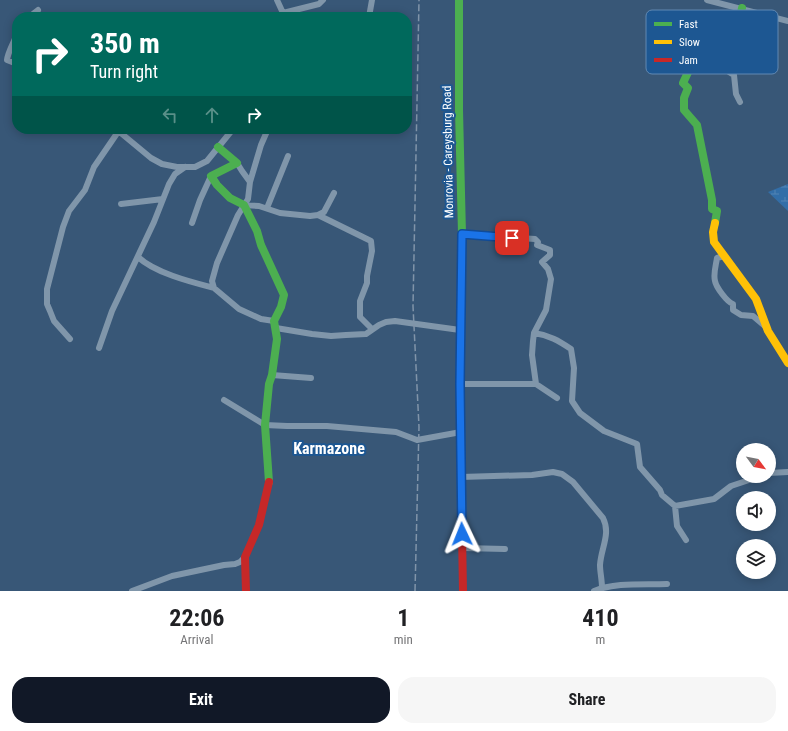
<!DOCTYPE html>
<html lang="en">
<head>
<meta charset="utf-8">
<style>
  body { margin:0; font-family:"Roboto Condensed",sans-serif; background:#f6f6f6; color:#202124; height:100vh; display:flex; flex-direction:column; font-size:15px; white-space:nowrap }
  * { box-sizing:border-box; margin:0 }
  p { font-size:13px; color:#757577 }
  .icon { flex:none; width:22px; height:22px; fill:none; stroke:currentColor; stroke-width:2; stroke-linecap:round; stroke-linejoin:round }
  .map { position:relative; height:591px; overflow:hidden }
  .side { display:flex; flex-direction:column; background:#fff; flex:1 }
  .side>* { flex:none }
  .banner { position:absolute; left:12px; top:12px; width:400px; height:122px; border-radius:16px; box-shadow:0 2px 10px #0003; background:#00695c; color:#fff; overflow:hidden }
  .needle { width:26px; rotate:122deg }
  .controls { position:absolute; left:736px; top:443px; display:grid; gap:8px }
  .controls a { display:grid; place-items:center; width:40px; height:40px; border-radius:50%; background:#fff; box-shadow:0 2px 10px #0003; font-size:20px }
  .pin { position:absolute; display:grid; place-items:center; width:34px; height:34px; color:#fff; margin:-17px; border-radius:8px; box-shadow:0 2px 6px #0006 }
  .me { position:absolute; width:44px; margin:-22px; rotate:358deg; stroke-linejoin:round; filter:drop-shadow(0 0 3px #0008) }
  .turn { display:flex; align-items:center; gap:14px; height:84px; padding:0 12px; font-size:18px }
  .turn .icon { width:52px; height:52px; stroke-width:2.5 }
  .turn b { display:block; font-size:28px; line-height:34px }
  .lanes { display:flex; align-items:center; height:38px; padding:0 12px; background:#0003; justify-content:center; gap:20px; direction:ltr }
  .lanes .off { opacity:.35 }
  .eta { display:flex; justify-content:space-evenly; align-items:center; height:68px; text-align:center }
  .eta b { font-size:24px; font-weight:700; line-height:28px }
  .primary-button { display:flex; gap:8px; margin-top:auto; padding:8px 12px }
  .primary-button a { flex:1; height:46px; border-radius:16px; background:#111827; color:#fff; font-size:16px; font-weight:700; line-height:46px; text-align:center }
  .primary-button a+a { background:#f6f6f6; color:#202124 }
  .map>svg:first-child { display:block }
  .wetland { fill:url(#wetland-marsh) }
  .lines { fill:none; stroke-linecap:round; stroke-linejoin:round }
  .street { stroke:#8096aa; stroke-width:6 }
  .fast { stroke:#4caf50; stroke-width:8 }
  .slow { stroke:#ffc107; stroke-width:8 }
  .jam { stroke:#c62828; stroke-width:8 }
  .rail { stroke:#8094a9; stroke-width:1.5; stroke-dasharray:7 3; stroke-linecap:butt }
  .route-casing { stroke:#114b97; stroke-width:10 }
  .route { stroke:#1a73e8; stroke-width:7 }
  .labels { text-anchor:middle; dominant-baseline:central; stroke-width:4; stroke-linejoin:round; paint-order:stroke }
  .street-label { font-size:12px; fill:#fff; stroke:#1d5792 }
  .district-label { font-size:16px; font-weight:bold; fill:#fff; stroke:#1d5792 }
  .key { fill:#1d5792; stroke:#6189b3; stroke-width:1 }
  .key-label { font-size:11px; fill:#fff }
</style>
</head>
<body>
<div class="map">
<svg width="788" height="591" viewBox="0 0 788 591">
  <defs>
    <pattern id="wetland-marsh" width="20" height="14" patternUnits="userSpaceOnUse"><rect width="20" height="14" fill="#326ea8"/><path d="M1 5h8M5 5V1M11 12h8M15 12V8" fill="none" stroke="#5184b5"/></pattern>
  </defs>
  <rect width="100%" height="100%" fill="#385777"/>
  <!-- wetland -->
  <path class="wetland" d="M788 184V211L768 192Z"/>
  <g class="lines">
    <!-- street -->
    <path class="street" d="M277 0 283 13V17
      M707 0 788 21
      M283 13 319 4 323 0
      M29 17 38 10
      M369 17 372 0
      M17 33C14 43 8 51 7 60L17 64
      M724 45 729 72 734 75 736 94 740 102
      M116 129 151 158 162 164 177 167H195L207 161 233 129
      M237 163 242 171 250 182 248 199 238 215 217 263 212 281 214 288 239 309 261 319 274 321
      M250 182 261 145 268 129
      M121 204 163 199
      M244 205 259 206 280 213 310 216 318 215 324 212 334 193
      M267 208 288 156
      M318 215 371 241 372 251 367 276V283L360 301V317L372 329
      M192 223 200 200 211 176
      M462 234 535 239 538 242 537 245 550 250V255L542 262 548 269 551 279 546 310 534 333 533 341 532 355 536 384 557 398
      M724 256 717 258C716 265 713 274 715 281 716 287 727 302 733 304V310L741 315 753 316 766 327
      M138 257C155 273 191 282 214 288
      M276 328 312 334 331 336 346 335 366 334 379 325 386 322 395 321 460 330
      M534 333C549 335 559 341 571 349L574 368 572 401 580 413 604 431 637 444 640 467 660 490 662 495 675 506 677 526 686 540
      M70 339 54 321 50 311 47 304V289L63 227 69 211 85 190 94 167 120 129
      M99 348 112 311 154 222 169 184 175 174 185 167
      M272 375 311 378
      M460 384H536
      M224 400 265 425 287 426H327L396 432 417 440 461 432
      M769 473 788 472
      M461 477 532 475 553 472 562 474 573 482 603 518C611 534 601 548 600 565 600 572 602 580 602 588
      M675 506 714 499 731 486 761 476
      M463 548 505 549
      M132 591 172 576 224 565 235 564 240 562 245 557
      M594 591C616 582 644 585 667 584"/>
    <!-- fast -->
    <path class="fast" d="M459 0V110L462 234 460 418
      M218 147 237 163 211 176 217 185 230 198 244 205 257 231 261 245 284 295 281 307 274 321 277 339 272 375 269 384 265 425 269 482
      M715 223 717 211 712 209V200L697 125 684 110V98L688 88 683 83 690 68 703 67C720 49 738 34 742 8"/>
    <!-- slow -->
    <path class="slow" d="M715 223 713 232 714 242 756 299 768 331 788 363"/>
    <!-- jam -->
    <path class="jam" d="M460 418 463 591
      M246 591 245 557 259 525 269 482"/>
    <!-- rail -->
    <path class="rail" d="M415 591 419 427 413 306 419 0"/>
  </g>
  <g class="lines">
    <!-- route casing -->
    <g class="route-casing">
      <path id="route" d="M462 534 460 384 462 234 512 238"/>
    </g>
    <!-- route -->
    <use href="#route" class="route"/>
  </g>
  <g class="labels">
    <!-- street labels -->
    <g class="street-label">
      <text transform="translate(448 152) rotate(-91)">Monrovia - Careysburg Road</text>
    </g>
    <!-- district labels -->
    <g class="district-label">
      <text x="329" y="448">Karmazone</text>
    </g>
  </g>
  <!-- legend -->
  <rect x="646" y="10" width="132" height="64" rx="6" class="key"/>
  <rect x="654" y="22" width="18" height="4" fill="#4caf50"/>
  <rect x="654" y="40" width="18" height="4" fill="#ffc107"/>
  <rect x="654" y="58" width="18" height="4" fill="#c62828"/>
  <g class="key-label">
    <text x="679" y="28">Fast</text>
    <text x="679" y="46">Slow</text>
    <text x="679" y="64">Jam</text>
  </g>
</svg>
<div class="controls">
<a><svg class="needle" viewBox="-14 -14 28 28"><path d="M0-13l5 13h-10z" fill="#e53935"/><path d="M0 13l5-13h-10z" fill="#757577"/></svg></a>
<a><svg class="icon" aria-label="sound" viewBox="0 0 24 24"><path d="M4 9h4l5-4v14l-5-4H4zM17 9q2 3 0 6"/></svg></a>
<a><svg class="icon" aria-label="layers" viewBox="0 0 24 24"><path d="M12 4l9 5-9 5-9-5zM3 14l9 5 9-5"/></svg></a>
</div>
<div class="pin" style="left:512px;top:238px;background:#d93025"><svg class="icon" aria-label="arrive" viewBox="0 0 24 24"><path d="M6 21V4h12l-3 4 3 4H6"/></svg></div>
<svg class="me" style="left:462px;top:534px" viewBox="-20 -20 40 40"><path d="M0-17L14 15 0 8-14 15z" fill="#1a73e8" stroke="#fff" stroke-width="4"/></svg>
<div class="banner">
<div class="turn"><svg class="icon" aria-label="right" viewBox="0 0 24 24"><path d="M7 20v-9h11M14 6l5 5-5 5"/></svg><div><b>350 m</b>Turn right</div></div>
<div class="lanes"><svg class="icon off" aria-label="left" viewBox="0 0 24 24"><path d="M17 20v-9H6M10 6l-5 5 5 5"/></svg><svg class="icon off" aria-label="ahead" viewBox="0 0 24 24"><path d="M12 20V5M6 11l6-6 6 6"/></svg><svg class="icon" aria-label="right" viewBox="0 0 24 24"><path d="M7 20v-9h11M14 6l5 5-5 5"/></svg></div>
</div>
</div>
<section class="side">
<div class="eta">
<div><b>22:06</b><p>Arrival</p></div>
<div><b>1</b><p>min</p></div>
<div><b>410</b><p>m</p></div>
</div>
<div class="primary-button"><a>Exit</a><a>Share</a></div>
</section>
</body>
</html>
